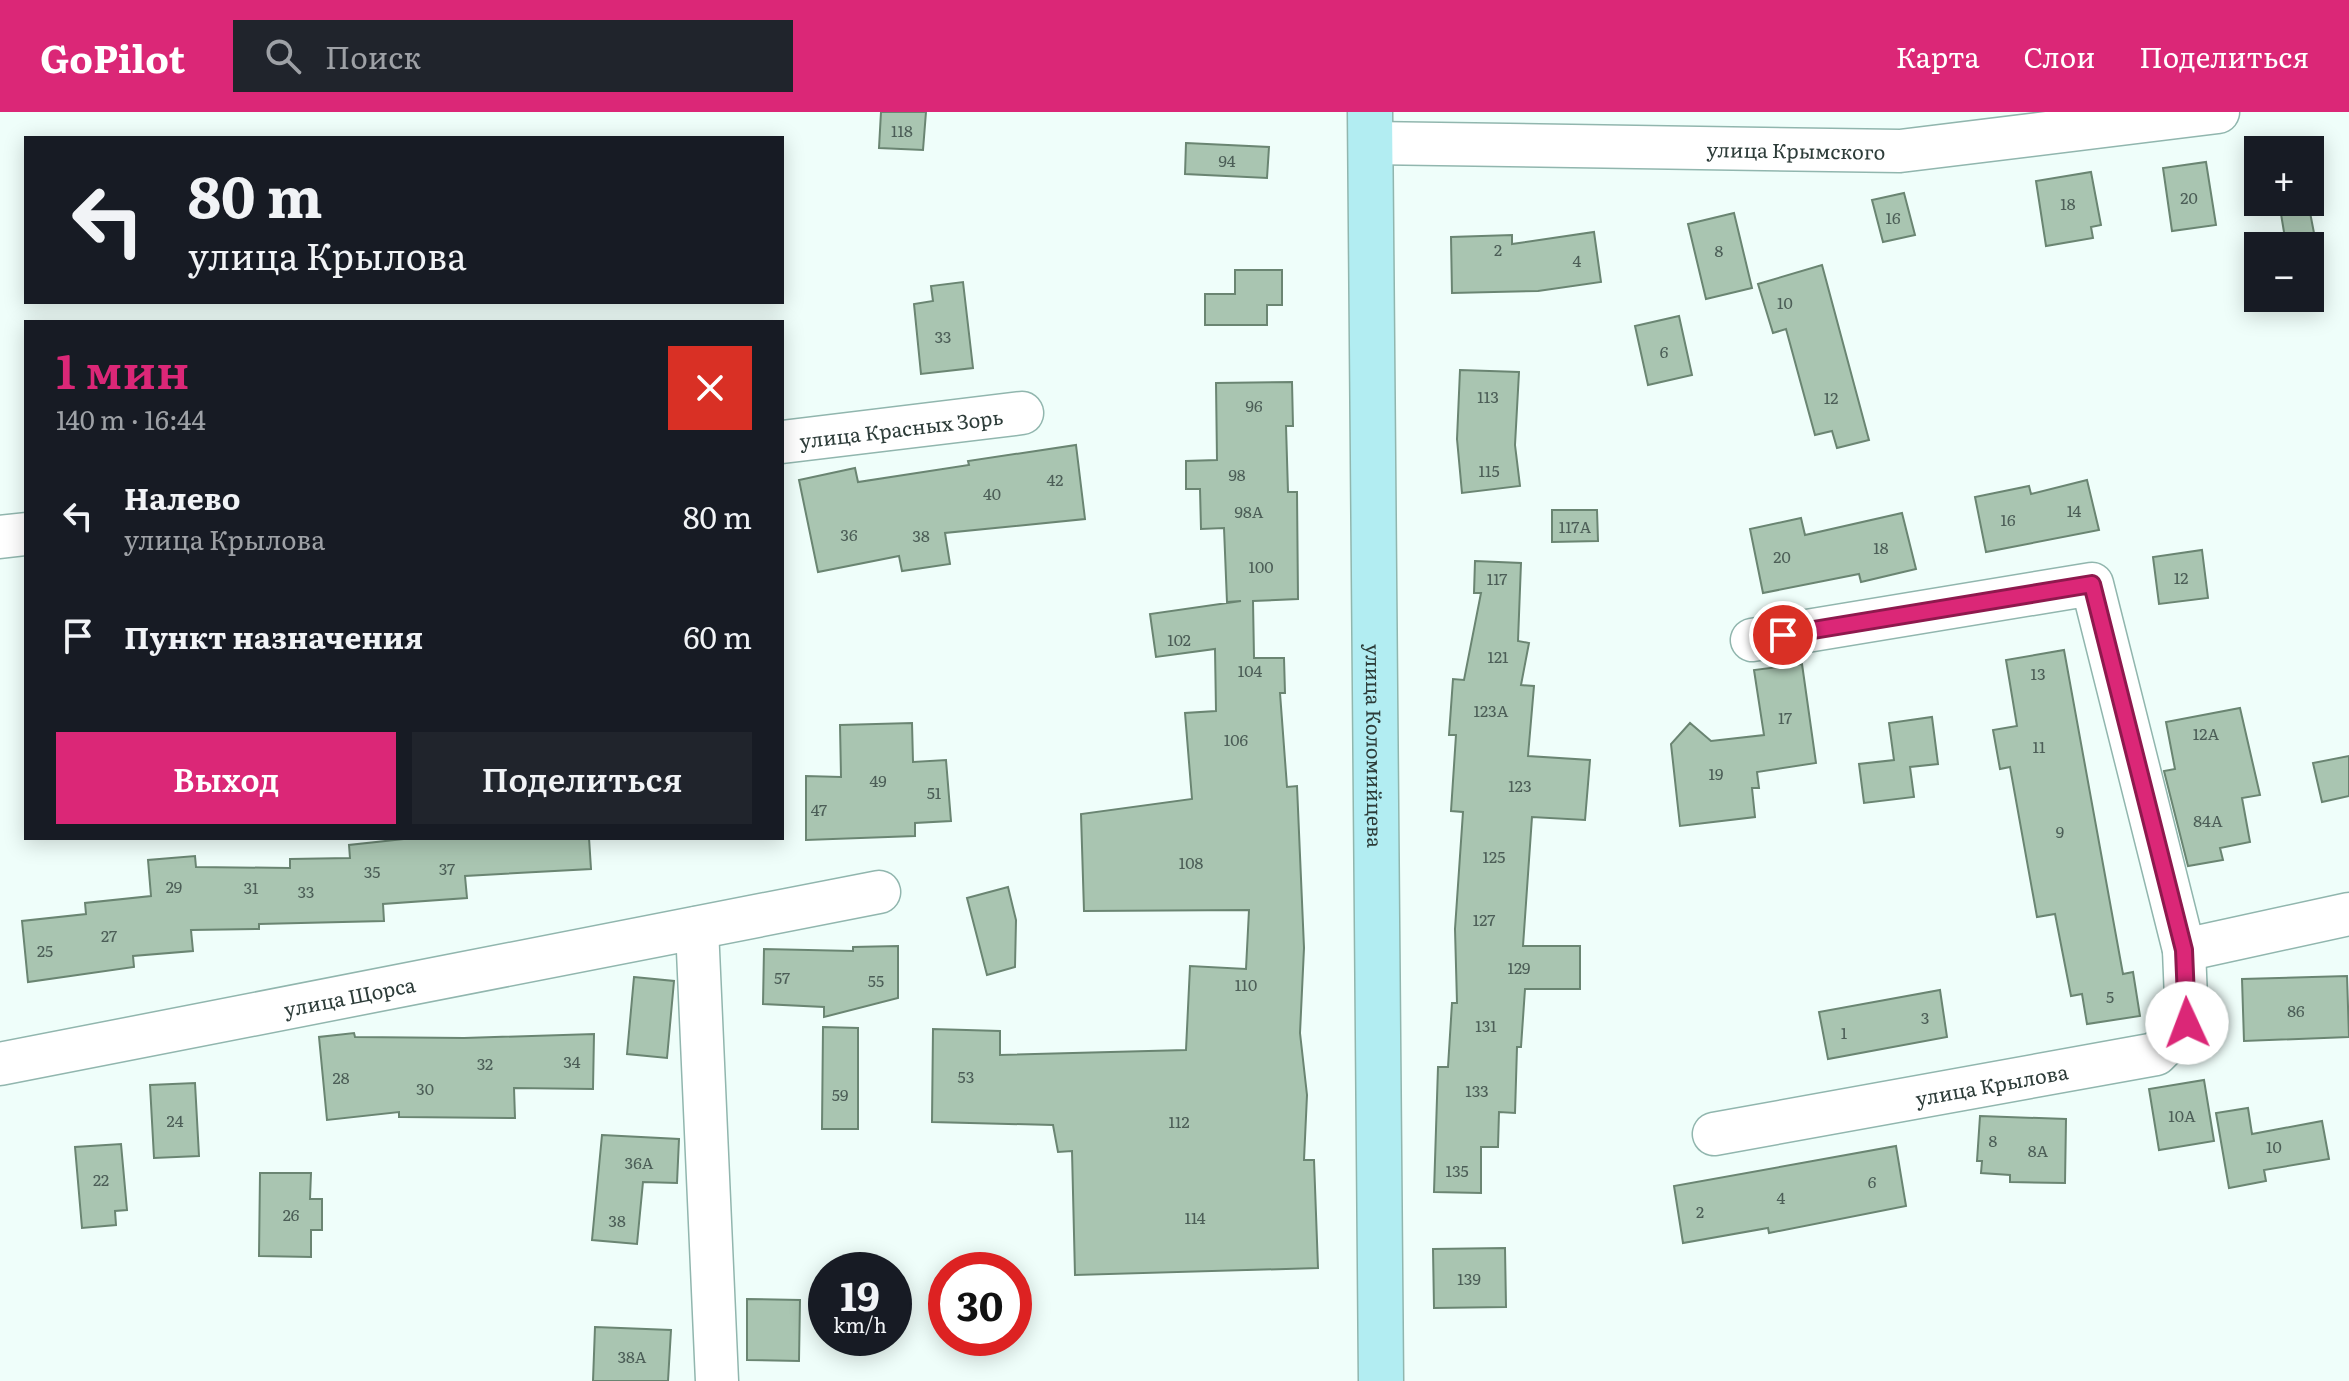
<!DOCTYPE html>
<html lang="ru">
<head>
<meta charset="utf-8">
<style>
  body { margin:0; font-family:Literata,serif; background:#20242c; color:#f1f3f6; height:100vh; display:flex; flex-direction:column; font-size:30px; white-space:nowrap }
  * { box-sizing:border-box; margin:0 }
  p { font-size:26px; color:#9ea1a6 }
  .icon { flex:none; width:44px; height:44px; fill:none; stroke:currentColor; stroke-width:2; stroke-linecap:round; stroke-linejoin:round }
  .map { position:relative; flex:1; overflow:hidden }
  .sheet { position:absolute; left:24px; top:208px; width:760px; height:520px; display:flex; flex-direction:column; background:#171b24; border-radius:0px; box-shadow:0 4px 20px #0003 }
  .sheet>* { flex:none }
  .banner { position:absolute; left:24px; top:24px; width:760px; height:168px; border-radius:0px; box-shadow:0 4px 20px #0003; background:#171b24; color:#f1f3f6; overflow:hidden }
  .fabs { position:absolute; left:2244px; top:24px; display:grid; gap:16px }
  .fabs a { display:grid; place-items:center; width:80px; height:80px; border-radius:0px; background:#171b24; box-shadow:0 4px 20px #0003; font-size:40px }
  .speed { position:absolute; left:808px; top:1140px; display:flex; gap:16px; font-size:40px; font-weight:700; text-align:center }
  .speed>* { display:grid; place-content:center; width:104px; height:104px; border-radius:50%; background:#171b24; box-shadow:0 4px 20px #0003; line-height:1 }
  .speed small { font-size:20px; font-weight:400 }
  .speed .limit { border:12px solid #d22; background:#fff; color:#111 }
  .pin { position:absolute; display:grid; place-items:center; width:68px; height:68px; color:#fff; margin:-34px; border:4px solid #fff; border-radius:50%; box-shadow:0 2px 8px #0007 }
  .me { position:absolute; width:88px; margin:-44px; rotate:358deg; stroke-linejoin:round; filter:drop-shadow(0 0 6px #0008) }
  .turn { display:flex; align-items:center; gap:28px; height:168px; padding:0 32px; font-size:36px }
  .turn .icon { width:104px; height:104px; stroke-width:2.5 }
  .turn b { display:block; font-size:56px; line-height:68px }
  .round { display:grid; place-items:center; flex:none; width:84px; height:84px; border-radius:0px; background:#20242c }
  .overview { display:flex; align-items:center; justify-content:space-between; height:136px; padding:0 32px }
  h1 { font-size:48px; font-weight:600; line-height:60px; color:#db2777 }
  .cta { display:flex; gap:16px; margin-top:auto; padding:16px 32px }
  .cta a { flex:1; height:92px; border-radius:0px; background:#db2777; color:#fff; font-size:32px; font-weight:600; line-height:92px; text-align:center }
  .cta a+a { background:#20242c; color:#f1f3f6 }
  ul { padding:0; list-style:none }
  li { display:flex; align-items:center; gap:24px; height:120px; padding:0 32px }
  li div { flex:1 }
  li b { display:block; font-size:30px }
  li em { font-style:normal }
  header { display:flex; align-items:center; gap:48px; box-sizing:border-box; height:112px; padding:0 40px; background:#db2777; color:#fff }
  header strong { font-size:38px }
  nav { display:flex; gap:44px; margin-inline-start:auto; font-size:28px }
  .search { width:560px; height:72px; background:#20242c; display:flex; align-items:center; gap:20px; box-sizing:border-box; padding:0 28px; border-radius:0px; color:#9ea1a6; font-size:30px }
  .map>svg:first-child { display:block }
  .building { fill:#a9c5b1; stroke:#6a8572; stroke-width:2 }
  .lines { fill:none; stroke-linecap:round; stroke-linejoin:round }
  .street-casing { stroke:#91b6ae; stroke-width:45 }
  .secondary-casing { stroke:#91b6ae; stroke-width:47 }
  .street { stroke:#fff; stroke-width:42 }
  .secondary { stroke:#b2edf2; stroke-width:44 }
  .route-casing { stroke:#8e194d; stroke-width:20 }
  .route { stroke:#db2777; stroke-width:14 }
  .labels { text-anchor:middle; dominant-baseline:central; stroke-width:6; stroke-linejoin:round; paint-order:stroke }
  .number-label { font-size:16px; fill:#4c5e57 }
  .street-label { font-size:20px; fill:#2d3c39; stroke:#fff }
</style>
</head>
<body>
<header>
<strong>GoPilot</strong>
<div class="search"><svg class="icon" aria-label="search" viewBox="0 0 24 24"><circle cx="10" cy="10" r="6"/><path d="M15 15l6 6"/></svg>Поиск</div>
<nav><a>Карта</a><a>Слои</a><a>Поделиться</a></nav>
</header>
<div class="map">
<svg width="2349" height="1269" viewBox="0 0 2349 1269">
  <rect width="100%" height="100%" fill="#effefa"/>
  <!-- building -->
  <path class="building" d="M881 0H926L923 38 879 36Z
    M1186 31 1269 35 1267 66 1185 62Z
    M2206 50 2216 113 2172 119 2163 56Z
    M2091 60 2101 113 2091 115 2093 126 2046 134 2036 69Z
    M1904 81 1915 123 1883 130 1872 88Z
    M2279 90H2308L2314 121 2285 126Z
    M1734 101 1752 176 1706 187 1688 112Z
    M1594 120 1601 170 1538 179 1452 181 1451 125 1512 123V132Z
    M1822 153 1869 328 1837 336 1832 319 1815 323 1786 217 1773 221 1758 172Z
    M1235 158H1282V193H1267V213H1205V182H1235Z
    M963 170 973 256 921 262 914 192 933 189 931 174Z
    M1679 204 1692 263 1648 273 1635 214Z
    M1460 258 1519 260 1515 333 1520 374 1462 381 1457 327Z
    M1292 270 1293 314H1286L1288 380H1297L1298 487 1253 489 1254 546H1284L1285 581H1280L1287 675 1297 674 1304 836 1300 921 1307 983 1304 1048H1314L1318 1156 1075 1163 1072 1039 1058 1040 1053 1013 932 1010 933 917 1000 919V943L1186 938 1190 854 1246 857 1249 798 1084 799 1081 702 1192 687 1185 601 1216 599 1215 537 1156 545 1150 502 1241 489 1227 490 1224 416 1201 417 1200 377H1186V349L1217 348 1216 271Z
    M1076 333 1085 407 945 421 950 452 902 459 899 444 818 460 799 368 855 356 858 370 969 353 968 349Z
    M2087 368 2099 418 1986 440 1975 385 2029 374 2031 382Z
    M1552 398H1597L1598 429 1552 430Z
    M1902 401 1916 457 1861 470 1859 462 1763 481 1750 417 1801 406 1805 423Z
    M2202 438 2208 486 2159 492 2153 445Z
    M1475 449 1521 451 1518 529 1529 531 1521 573 1534 574 1528 644 1590 648 1585 708 1532 705 1523 834H1580V877H1525L1521 935H1517L1515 1001 1499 1000 1498 1035H1481V1081L1434 1080 1438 955H1448L1452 891H1457L1455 817 1463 700 1451 699 1456 623H1449L1453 567 1464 568 1481 481H1474Z
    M2064 538 2123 862 2133 860 2140 904 2087 912 2082 882 2071 884 2055 802 2037 805 2010 655 2000 657 1993 618 2017 614 2006 548Z
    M1802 552 1816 651 1757 660 1759 676H1752L1755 705 1680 714 1671 632 1690 611 1711 629 1764 623 1754 558Z
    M2240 596 2260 683 2242 686 2250 730 2220 736 2223 748 2188 754 2164 659 2175 657 2166 610Z
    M1932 605 1938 652 1910 655 1914 685 1864 691 1859 652 1894 648 1889 611Z
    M912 611 913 650 946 648 951 709 915 711V724L806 728V664L841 665 840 613Z
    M2349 644V684L2322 690 2313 651Z
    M413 726H589L591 757 465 764 467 786 383 792 384 809 259 812V817L191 818 193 839 133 844 134 855 28 870 22 809 86 802 85 791 151 784 148 748 195 744 196 755 290 756V747L350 746 349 733Z
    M1008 775 1016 808 1015 855 987 863 967 786Z
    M898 834V886L824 905V895L763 892 764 837 853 839V835Z
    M2347 864 2349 925 2244 929 2242 867Z
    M634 865 674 869 667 946 627 942Z
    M1940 878 1947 925 1828 947 1819 900Z
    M823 915 858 916V1017H822Z
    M354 921 355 925 464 926 594 922 593 977 514 976 515 1006 399 1005V1000L327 1008 319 925Z
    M2204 968 2214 1029 2159 1038 2149 977Z
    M195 971 199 1044 154 1046 150 973Z
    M2248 996 2252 1022 2322 1009 2329 1047 2264 1058 2266 1069 2229 1076 2216 1001Z
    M1980 1004 2066 1007 2065 1071 2010 1070V1063L1981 1061 1982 1049H1977Z
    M602 1023 679 1027 677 1071 643 1070 637 1132 592 1128Z
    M121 1032 127 1098 115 1099 116 1113 82 1116 75 1035Z
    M1896 1034 1906 1094 1769 1121 1768 1116 1683 1131 1674 1074Z
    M260 1061H311L310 1087H322V1118H311V1145L259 1144Z
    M1505 1136 1506 1195 1434 1196 1433 1137Z
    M747 1187 800 1188 799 1249 747 1248Z
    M595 1215 671 1218 668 1269H593Z"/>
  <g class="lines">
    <!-- street casing -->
    <g class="street-casing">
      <g id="street">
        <path id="s1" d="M1370 31 1900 39 2218 0"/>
        <path id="s2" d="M782 330 1022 301"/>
        <path d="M0 425 26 422"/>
        <path d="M697 816 717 1269"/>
        <path d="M2184 838 2349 802"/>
        <path id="s3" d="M0 952 879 780"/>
        <path id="s4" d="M1714 1022 2156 942 2187 911 2184 838 2092 472 1752 528"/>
      </g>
    </g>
    <!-- secondary casing -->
    <g class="secondary-casing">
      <g id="secondary">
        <path id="s5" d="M1370 0 1381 1269"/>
      </g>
    </g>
    <!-- street -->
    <use href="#street" class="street"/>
    <!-- secondary -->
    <use href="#secondary" class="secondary"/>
  </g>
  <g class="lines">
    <!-- route casing -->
    <g class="route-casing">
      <path id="route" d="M1783 523 2092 472 2184 838 2187 911"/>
    </g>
    <!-- route -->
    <use href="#route" class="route"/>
  </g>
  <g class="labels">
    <!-- number labels -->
    <g class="number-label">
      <text x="902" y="18">118</text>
      <text x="1227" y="48">94</text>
      <text x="2189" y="85">20</text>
      <text x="2068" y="91">18</text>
      <text x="1893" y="105">16</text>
      <text x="1498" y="137">2</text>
      <text x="1719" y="138">8</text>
      <text x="1577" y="148">4</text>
      <text x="1785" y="190">10</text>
      <text x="943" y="224">33</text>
      <text x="1664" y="239">6</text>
      <text x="1488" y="284">113</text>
      <text x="1831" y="285">12</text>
      <text x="1254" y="293">96</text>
      <text x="1489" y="358">115</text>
      <text x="1237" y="362">98</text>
      <text x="1055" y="367">42</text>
      <text x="992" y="381">40</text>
      <text x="2074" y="398">14</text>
      <text x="1249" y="399">98А</text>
      <text x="2008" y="407">16</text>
      <text x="1575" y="414">117А</text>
      <text x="849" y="422">36</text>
      <text x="921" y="423">38</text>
      <text x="1881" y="435">18</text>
      <text x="1782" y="444">20</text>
      <text x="1261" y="454">100</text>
      <text x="2181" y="465">12</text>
      <text x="1497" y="466">117</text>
      <text x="1179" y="527">102</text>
      <text x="1498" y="544">121</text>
      <text x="1250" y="558">104</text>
      <text x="2038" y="561">13</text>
      <text x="1491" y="598">123А</text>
      <text x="1785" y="605">17</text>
      <text x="2206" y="621">12А</text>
      <text x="1236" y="627">106</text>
      <text x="2039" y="634">11</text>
      <text x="1716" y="661">19</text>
      <text x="878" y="668">49</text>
      <text x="1520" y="673">123</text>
      <text x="934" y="680">51</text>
      <text x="819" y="697">47</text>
      <text x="2208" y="708">84А</text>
      <text x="2060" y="719">9</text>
      <text x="1494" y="744">125</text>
      <text x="1191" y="750">108</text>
      <text x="447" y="756">37</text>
      <text x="372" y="759">35</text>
      <text x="174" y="774">29</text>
      <text x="251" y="775">31</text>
      <text x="306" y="779">33</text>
      <text x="1484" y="807">127</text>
      <text x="109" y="823">27</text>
      <text x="45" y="838">25</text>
      <text x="1519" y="855">129</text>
      <text x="782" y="865">57</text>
      <text x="876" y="868">55</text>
      <text x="1246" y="872">110</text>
      <text x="2110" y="884">5</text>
      <text x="2296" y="898">86</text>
      <text x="1925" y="905">3</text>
      <text x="1486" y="913">131</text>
      <text x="1844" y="920">1</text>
      <text x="572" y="949">34</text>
      <text x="485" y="951">32</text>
      <text x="966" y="964">53</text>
      <text x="341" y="965">28</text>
      <text x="425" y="976">30</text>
      <text x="1477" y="978">133</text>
      <text x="840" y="982">59</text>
      <text x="2182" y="1003">10А</text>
      <text x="175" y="1008">24</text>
      <text x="1179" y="1009">112</text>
      <text x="1993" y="1028">8</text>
      <text x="2274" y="1034">10</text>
      <text x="2038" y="1038">8А</text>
      <text x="639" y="1050">36А</text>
      <text x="1457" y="1058">135</text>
      <text x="101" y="1067">22</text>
      <text x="1872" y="1069">6</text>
      <text x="1781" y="1085">4</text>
      <text x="1700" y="1099">2</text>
      <text x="291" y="1102">26</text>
      <text x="1195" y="1105">114</text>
      <text x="617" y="1108">38</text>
      <text x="1469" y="1166">139</text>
      <text x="632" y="1244">38А</text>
    </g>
    <!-- street labels -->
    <g class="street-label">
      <text stroke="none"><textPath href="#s1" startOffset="426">улица Крымского</textPath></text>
      <text stroke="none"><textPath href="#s2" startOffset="120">улица Красных Зорь</textPath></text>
      <text stroke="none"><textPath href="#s5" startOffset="634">улица Коломийцева</textPath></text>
      <text stroke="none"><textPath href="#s3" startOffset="356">улица Щорса</textPath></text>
      <text stroke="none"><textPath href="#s4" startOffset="282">улица Крылова</textPath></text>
    </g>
  </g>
</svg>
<div class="fabs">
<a>+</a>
<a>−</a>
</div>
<div class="speed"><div>19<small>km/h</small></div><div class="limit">30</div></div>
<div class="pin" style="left:1783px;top:523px;background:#d93025"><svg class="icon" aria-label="arrive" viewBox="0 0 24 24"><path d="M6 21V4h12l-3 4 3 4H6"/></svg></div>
<svg class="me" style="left:2187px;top:911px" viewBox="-20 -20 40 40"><circle r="19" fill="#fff"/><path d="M0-13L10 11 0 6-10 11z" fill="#db2777"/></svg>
<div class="banner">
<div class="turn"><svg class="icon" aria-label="left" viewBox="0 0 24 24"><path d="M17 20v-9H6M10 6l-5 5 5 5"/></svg><div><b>80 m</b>улица Крылова</div></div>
</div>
<section class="sheet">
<div class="overview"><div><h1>1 мин</h1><p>140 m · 16:44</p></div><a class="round" style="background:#d93025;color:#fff"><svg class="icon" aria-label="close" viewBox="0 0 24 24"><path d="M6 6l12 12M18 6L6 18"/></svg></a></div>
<ul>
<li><svg class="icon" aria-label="left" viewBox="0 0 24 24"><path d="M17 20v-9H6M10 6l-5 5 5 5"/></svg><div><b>Налево</b><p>улица Крылова</p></div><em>80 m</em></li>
<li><svg class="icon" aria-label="arrive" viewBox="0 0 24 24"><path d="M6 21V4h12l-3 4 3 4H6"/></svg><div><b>Пункт назначения</b></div><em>60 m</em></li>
</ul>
<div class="cta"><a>Выход</a><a>Поделиться</a></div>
</section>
</div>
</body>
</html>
